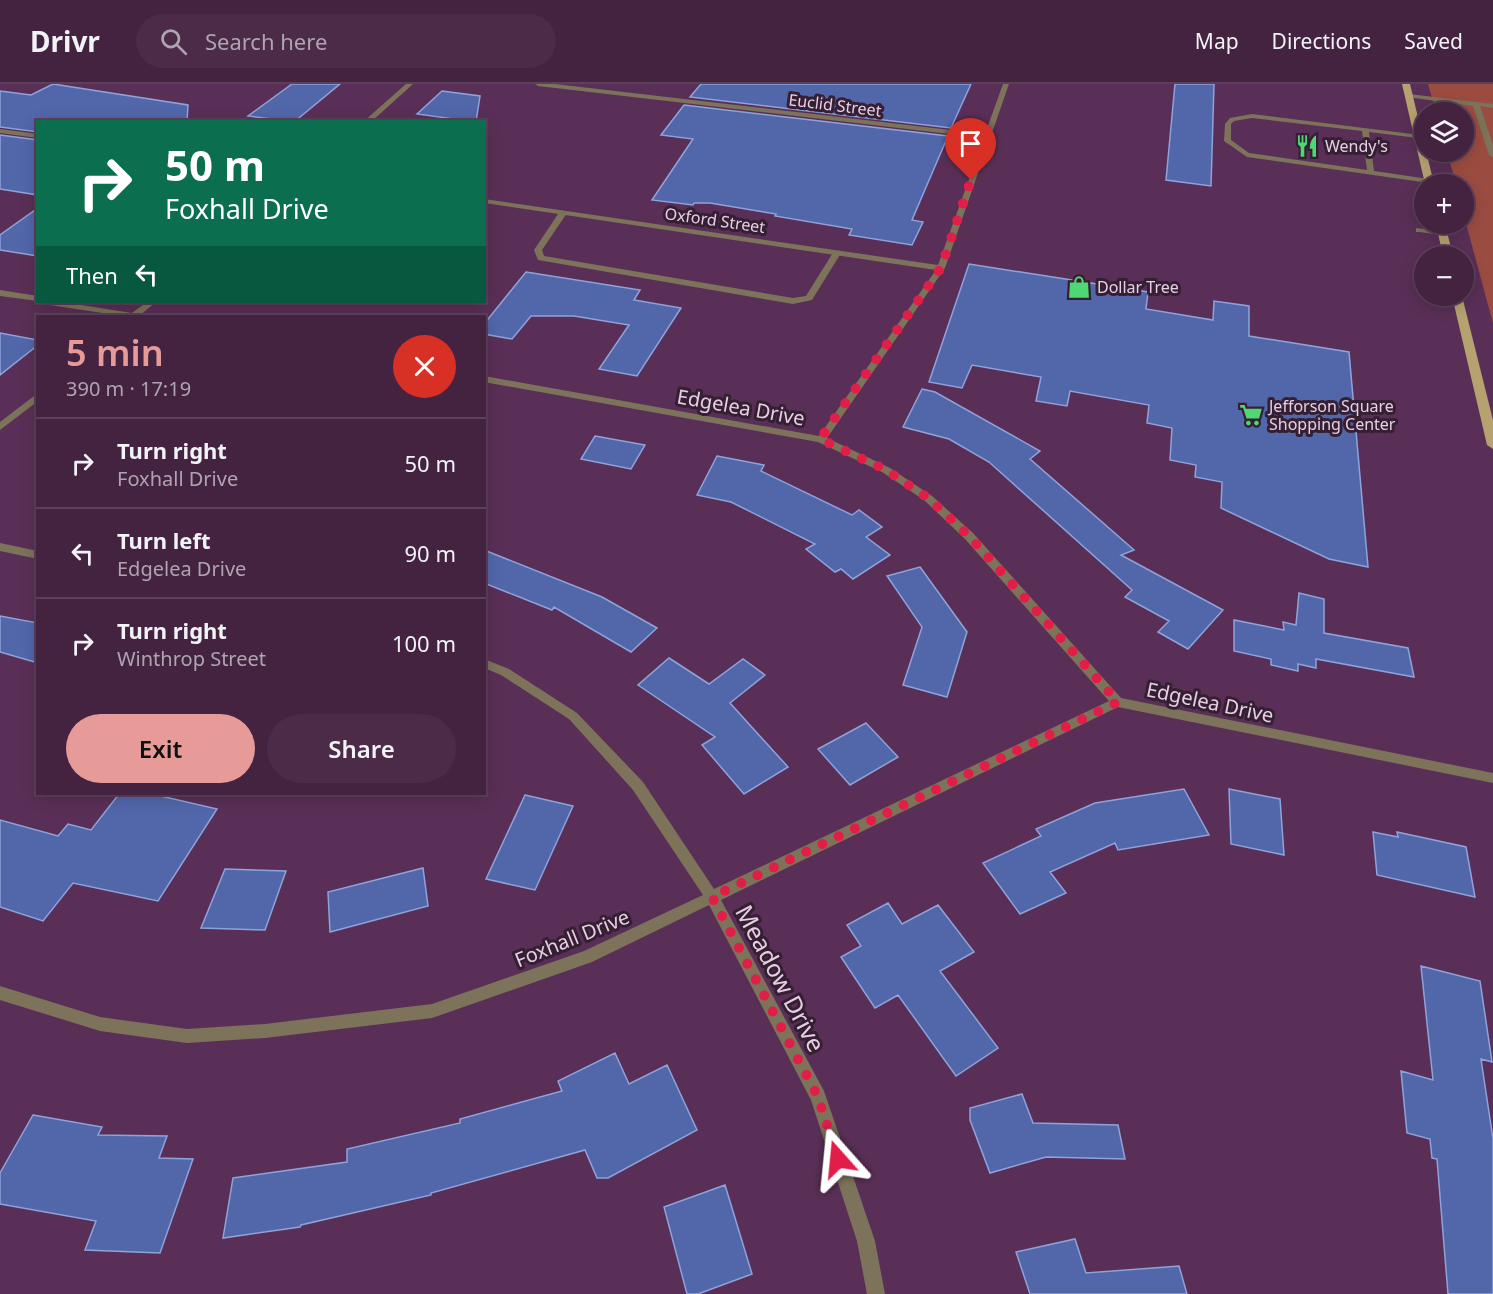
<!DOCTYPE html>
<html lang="en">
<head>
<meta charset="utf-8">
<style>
  body { margin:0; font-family:"Noto Sans",sans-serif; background:#4b2b48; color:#f1f3f6; height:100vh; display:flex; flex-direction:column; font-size:22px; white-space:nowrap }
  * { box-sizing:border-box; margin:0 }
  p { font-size:20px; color:#afa4b1 }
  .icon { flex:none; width:33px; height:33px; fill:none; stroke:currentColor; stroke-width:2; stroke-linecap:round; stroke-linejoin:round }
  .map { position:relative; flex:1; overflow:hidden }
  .details { position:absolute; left:36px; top:231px; width:450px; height:480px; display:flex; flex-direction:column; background:#442341; border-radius:0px; box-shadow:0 3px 15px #0003,0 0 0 2px #5c405a }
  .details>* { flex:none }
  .top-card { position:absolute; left:36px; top:36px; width:450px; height:183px; border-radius:0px; box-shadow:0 3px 15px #0003,0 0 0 2px #5c405a; background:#0b6e4f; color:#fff; overflow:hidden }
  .tools { position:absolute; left:1414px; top:18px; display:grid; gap:12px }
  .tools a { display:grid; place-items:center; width:60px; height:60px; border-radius:50%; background:#442341; box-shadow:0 3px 15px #0003,0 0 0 2px #5c405a; font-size:30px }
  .pin { position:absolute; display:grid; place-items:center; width:51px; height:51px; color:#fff; margin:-62px -26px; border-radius:50% 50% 50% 0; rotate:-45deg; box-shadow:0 0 6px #0007 }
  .pin .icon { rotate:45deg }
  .me { position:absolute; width:66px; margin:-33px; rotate:342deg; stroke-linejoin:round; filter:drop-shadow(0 0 4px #0008) }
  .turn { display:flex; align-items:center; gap:21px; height:126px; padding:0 30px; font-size:27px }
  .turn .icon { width:78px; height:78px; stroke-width:2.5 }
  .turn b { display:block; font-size:42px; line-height:51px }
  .then { display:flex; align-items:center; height:57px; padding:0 30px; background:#0003; gap:12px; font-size:22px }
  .round { display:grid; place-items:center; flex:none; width:63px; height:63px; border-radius:32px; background:#4b2b48 }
  .head { display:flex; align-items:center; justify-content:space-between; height:102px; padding:0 30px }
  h1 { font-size:36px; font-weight:600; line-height:45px; color:#e69b98 }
  .cta { display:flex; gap:12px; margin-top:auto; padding:12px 30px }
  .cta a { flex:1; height:69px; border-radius:36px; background:#e69b98; color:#111; font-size:24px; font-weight:600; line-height:69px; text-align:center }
  .cta a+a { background:#4b2b48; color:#f1f3f6 }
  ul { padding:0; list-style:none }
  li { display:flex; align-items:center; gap:18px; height:90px; padding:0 30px; border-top:2px solid #5c405a }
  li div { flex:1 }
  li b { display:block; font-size:22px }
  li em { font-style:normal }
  header { display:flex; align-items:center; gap:36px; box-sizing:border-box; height:84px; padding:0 30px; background:#442341; border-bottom:2px solid #5c405a }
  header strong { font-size:28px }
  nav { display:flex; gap:33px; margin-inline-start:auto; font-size:21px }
  .search { width:420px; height:54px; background:#4b2b48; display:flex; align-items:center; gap:15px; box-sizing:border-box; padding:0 21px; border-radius:33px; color:#afa4b1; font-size:22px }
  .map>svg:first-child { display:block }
  .green { fill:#9b4c41 }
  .building { fill:#5266aa; stroke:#8fa3db; stroke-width:1.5 }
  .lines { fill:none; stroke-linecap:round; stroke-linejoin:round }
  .lane { fill:#7c735a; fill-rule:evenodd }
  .street { fill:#7c735a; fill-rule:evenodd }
  .primary { fill:#b6a26f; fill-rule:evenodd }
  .route { stroke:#e11d48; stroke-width:10; stroke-dasharray:0 18 }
  .labels { text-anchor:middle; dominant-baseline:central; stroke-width:6; stroke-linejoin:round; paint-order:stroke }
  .far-street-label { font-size:16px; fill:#e8cee5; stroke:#342032 }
  .far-poi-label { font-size:16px; fill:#e8cee5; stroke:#342032; text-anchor:start }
  .street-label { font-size:20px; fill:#e8cee5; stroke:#342032 }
  .near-street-label { font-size:24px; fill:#e8cee5; stroke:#342032 }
</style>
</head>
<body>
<header>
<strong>Drivr</strong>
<div class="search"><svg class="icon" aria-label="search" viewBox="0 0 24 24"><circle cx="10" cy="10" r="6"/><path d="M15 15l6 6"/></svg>Search here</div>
<nav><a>Map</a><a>Directions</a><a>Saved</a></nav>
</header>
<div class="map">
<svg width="1493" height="1210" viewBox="0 0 1493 1210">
  <rect width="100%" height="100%" fill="#5a2f57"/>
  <!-- green -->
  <path class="green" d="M1428 0H1493V239L1464 132V100H1456L1447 68H1464V28H1436Z"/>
  <!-- building -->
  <path class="building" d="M53 0 188 21 187 38H38V48L0 43V7L31 11Z
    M292 0H340L294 38 248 32Z
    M701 0H971L951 44 690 13Z
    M1175 0H1214L1211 102 1166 96Z
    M442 7 480 12 476 38 417 30Z
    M684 21 948 52 912 136 923 138 912 161 849 151 852 145 775 132 776 130 710 119H694L693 121 652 116 693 55 661 51Z
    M0 51 38 56V111L0 105Z
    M38 124V172L0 166V151Z
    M969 180 1148 208 1146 225 1213 236 1214 217 1249 222V252L1349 268 1368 483 1329 475 1221 424 1222 398 1195 393 1196 381 1170 376 1172 344 1147 339 1149 321 1070 307 1067 322 1036 317 1041 293 972 281 962 304 929 298Z
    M526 188 640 206 634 216 681 224 637 292 599 285 629 241 574 232H531L512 255 484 250V240Z
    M0 249 38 256V261L0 291Z
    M922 305 935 308 1040 367 1030 375 1134 466 1121 471 1223 526 1188 565 1158 548 1169 537 1125 513 1132 506 989 378 949 355 903 343Z
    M595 352 645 361 631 385 581 375Z
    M717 372 764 381 761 387 852 431 859 426 882 443 866 453 890 471 853 495 841 485 835 488 806 465 815 460 731 418 697 411Z
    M484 466 602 513 657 544 631 568 554 523 552 526 484 499Z
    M920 483 967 548 947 613 903 601 922 543 887 492Z
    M1299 509 1324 515V549L1408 564 1414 593 1316 575V584L1298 580V587L1271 581V575L1234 567V536L1284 546 1283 538 1296 541Z
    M0 532 38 539V579L0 568Z
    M669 574 709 600 743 575 765 591 730 619 788 683 744 710 702 661 715 653 638 601Z
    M866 639 898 673 850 701 818 665Z
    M1184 705 1209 751 1118 766 1115 759 1050 788 1066 809 1020 830 983 779 1041 752 1036 745 1095 719Z
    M1229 705 1280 715 1284 771 1231 760Z
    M119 710H152L217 725 158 817 73 799 43 837 0 823V736L58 752 68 740 91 746Z
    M525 711 573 722 535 806 486 795Z
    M1373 748 1398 753 1397 748 1466 763 1475 813 1377 791Z
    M423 784 428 822 330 848 328 808Z
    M225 785 286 787 265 846 201 844Z
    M888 819 902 840 938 821 974 868 940 887 998 964 956 992 898 911 875 924 841 873 861 862 847 841Z
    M1421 882 1480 897 1492 978 1481 975 1493 1055V1210H1448L1437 1075 1432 1074 1430 1055 1407 1049 1401 987 1433 996Z
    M615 969 629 1000 667 981 697 1046 608 1094H597L585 1066 431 1109V1111L301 1141 300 1143 223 1154 233 1094 347 1078V1065L460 1039V1035L562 1007 558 997Z
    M1022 1010 1033 1039 1118 1041 1125 1075 1046 1073 990 1089 970 1036V1024Z
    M33 1031 102 1043 98 1051 167 1052 159 1074 193 1075 160 1169 85 1166 96 1137 0 1120V1089Z
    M725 1101 752 1190 698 1210H687L664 1123Z
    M1075 1155 1086 1189 1179 1182 1187 1210H1030L1016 1168Z"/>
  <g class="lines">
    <!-- lane -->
    <path class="lane" d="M1409 10 1493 20V24L1480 22 1493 61V73L1489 71 1473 22 1407 13V11Z
      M1252 30 1420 51V53L1418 54 1369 48 1374 87 1429 95 1433 97 1429 99 1247 73 1224 57 1225 40 1230 34ZM1252 34 1362 47 1367 86 1249 69 1231 56V40L1234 37Z
      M560 127 567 129 542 166 544 172 793 214 806 212 834 167 841 169 812 216 793 220 538 176 534 166Z
      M1416 144 1442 147 1446 149 1442 151 1419 148H1416Z"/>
    <!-- street -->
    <path class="street" d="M406 0H413L371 38H363Z
      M535 0H555L985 50 1003 0H1009L945 184 827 354 890 384 932 412 973 449 1121 614 1493 689V699L1118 623 721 816 824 1007 875 1157 885 1210H867L857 1157 811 1016 709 821 592 878 432 934 265 954 187 959 100 947 0 916V902L100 933 187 945 265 940 432 920 584 867 703 811 633 706 569 635 501 591 484 584V575L509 585 577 629 643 698 714 805 1109 617 965 455 924 416 882 388 818 358 484 298V292L819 352 936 186 484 119V115L938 181 984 54 538 2Z
      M0 45 38 50V54L0 49Z
      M0 206 38 212V217L0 212Z
      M46 218H62L132 229 147 218H156L139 232H122L50 221Z
      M38 309V317L0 346V338Z
      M0 459 38 467V475L0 467Z"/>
    <!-- primary -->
    <path class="primary" d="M1402 0H1410L1434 100H1425Z
      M1436 140H1445L1453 172H1443Z
      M1452 212H1462L1493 336V365L1487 361Z"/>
  </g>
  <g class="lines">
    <!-- route -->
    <path class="route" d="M838 1075 818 1013 712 813 1118 618 969 452 928 414 886 386 820 355 941 184 971 96"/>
  </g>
  <!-- icons -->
  <defs>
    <g id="restaurant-bare" transform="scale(1.8)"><path d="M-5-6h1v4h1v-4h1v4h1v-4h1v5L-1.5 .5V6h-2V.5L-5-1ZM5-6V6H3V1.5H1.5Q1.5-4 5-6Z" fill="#4fd675" stroke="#342032" stroke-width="2.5" paint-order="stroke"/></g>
    <g id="shop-bare" transform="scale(1.8)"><path d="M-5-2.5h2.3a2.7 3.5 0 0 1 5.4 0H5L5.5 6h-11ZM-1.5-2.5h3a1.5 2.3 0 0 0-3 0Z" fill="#4fd675" stroke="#342032" stroke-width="2.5" paint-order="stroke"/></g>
    <g id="supermarket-bare" transform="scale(1.8)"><path d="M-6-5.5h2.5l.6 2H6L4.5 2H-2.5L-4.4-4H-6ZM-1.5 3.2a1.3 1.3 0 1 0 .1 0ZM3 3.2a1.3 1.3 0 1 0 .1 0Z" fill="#4fd675" stroke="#342032" stroke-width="2.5" paint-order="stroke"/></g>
  </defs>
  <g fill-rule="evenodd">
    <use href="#restaurant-bare" x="1307" y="62"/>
    <use href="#shop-bare" x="1079" y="203"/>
    <use href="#supermarket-bare" x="1251" y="331"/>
  </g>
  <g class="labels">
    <!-- far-street labels -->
    <g class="far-street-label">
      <text transform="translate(835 21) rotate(7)">Euclid Street</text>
      <text transform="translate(715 136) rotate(8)">Oxford Street</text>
    </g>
    <!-- far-poi labels -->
    <g class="far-poi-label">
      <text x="1325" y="62">Wendy's</text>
      <text x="1097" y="203">Dollar Tree</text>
      <text x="1269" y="322">Jefforson Square<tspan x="1269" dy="18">Shopping Center</tspan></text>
    </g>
    <!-- street labels -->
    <g class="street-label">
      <text transform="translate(741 323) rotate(10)">Edgelea Drive</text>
      <text transform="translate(1210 618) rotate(12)">Edgelea Drive</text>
      <text transform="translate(572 854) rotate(-22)">Foxhall Drive</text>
    </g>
    <!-- near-street labels -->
    <g class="near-street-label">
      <text transform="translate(781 894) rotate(62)">Meadow Drive</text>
    </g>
  </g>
</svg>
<div class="tools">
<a><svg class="icon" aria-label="layers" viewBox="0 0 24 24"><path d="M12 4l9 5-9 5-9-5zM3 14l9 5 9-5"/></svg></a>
<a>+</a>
<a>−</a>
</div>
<div class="pin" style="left:971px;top:96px;background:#d93025"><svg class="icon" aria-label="arrive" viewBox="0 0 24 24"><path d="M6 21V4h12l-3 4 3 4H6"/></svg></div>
<svg class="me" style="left:838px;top:1075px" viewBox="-20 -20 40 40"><path d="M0-17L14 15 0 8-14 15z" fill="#e11d48" stroke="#fff" stroke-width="4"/></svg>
<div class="top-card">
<div class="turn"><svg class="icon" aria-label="right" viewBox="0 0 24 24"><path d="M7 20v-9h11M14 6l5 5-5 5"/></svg><div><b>50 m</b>Foxhall Drive</div></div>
<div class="then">Then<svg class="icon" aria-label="left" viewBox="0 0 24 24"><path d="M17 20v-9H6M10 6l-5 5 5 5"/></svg></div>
</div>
<section class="details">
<div class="head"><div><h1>5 min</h1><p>390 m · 17:19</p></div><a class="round" style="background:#d93025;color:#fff"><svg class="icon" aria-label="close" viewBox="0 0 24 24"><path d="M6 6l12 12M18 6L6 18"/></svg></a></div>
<ul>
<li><svg class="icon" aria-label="right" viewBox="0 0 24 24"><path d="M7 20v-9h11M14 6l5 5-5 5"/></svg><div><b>Turn right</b><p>Foxhall Drive</p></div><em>50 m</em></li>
<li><svg class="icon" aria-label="left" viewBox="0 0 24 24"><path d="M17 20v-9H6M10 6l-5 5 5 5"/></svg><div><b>Turn left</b><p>Edgelea Drive</p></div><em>90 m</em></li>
<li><svg class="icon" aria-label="right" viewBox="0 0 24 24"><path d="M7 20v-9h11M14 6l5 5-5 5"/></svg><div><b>Turn right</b><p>Winthrop Street</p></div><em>100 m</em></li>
</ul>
<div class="cta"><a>Exit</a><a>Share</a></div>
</section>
</div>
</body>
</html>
